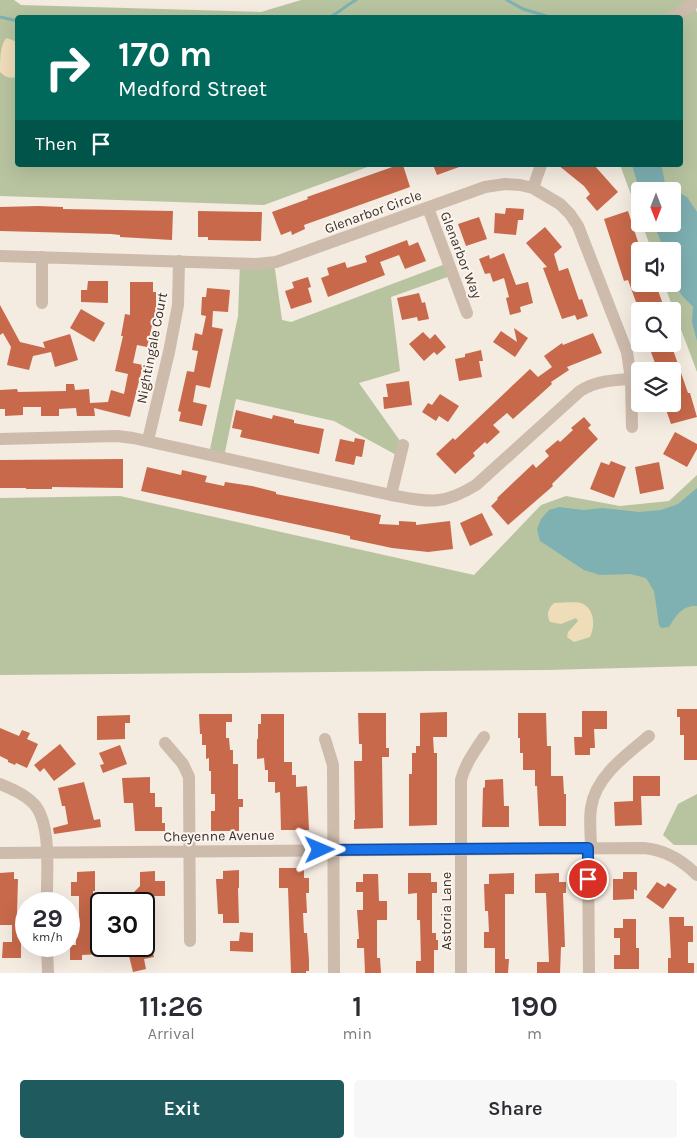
<!DOCTYPE html>
<html lang="en">
<head>
<meta charset="utf-8">
<style>
  body { margin:0; font-family:Karla,sans-serif; background:#f7f7f7; color:#2b2b33; height:100vh; display:flex; flex-direction:column; font-size:19px; white-space:nowrap }
  * { box-sizing:border-box; margin:0 }
  p { font-size:16px; color:#7c7c81 }
  .icon { flex:none; width:28px; height:28px; fill:none; stroke:currentColor; stroke-width:2; stroke-linecap:round; stroke-linejoin:round }
  .map { position:relative; height:973px; overflow:hidden }
  .drawer { display:flex; flex-direction:column; background:#fff; flex:1 }
  .drawer>* { flex:none }
  .guide { position:absolute; left:15px; top:15px; width:668px; height:152px; border-radius:5px; box-shadow:0 5px 20px #0002; background:#00695c; color:#fff; overflow:hidden }
  .needle { width:32px; rotate:180deg }
  .tools { position:absolute; left:631px; top:182px; display:grid; gap:10px }
  .tools a { display:grid; place-items:center; width:50px; height:50px; border-radius:5px; background:#fff; box-shadow:0 5px 20px #0002; font-size:25px }
  .speed { position:absolute; left:15px; top:892px; display:flex; gap:10px; font-size:25px; font-weight:700; text-align:center }
  .speed>* { display:grid; place-content:center; width:65px; height:65px; border-radius:50%; background:#fff; box-shadow:0 5px 20px #0002; line-height:1 }
  .speed small { font-size:12px; font-weight:400 }
  .speed .limit { border:2px solid #111; border-radius:8px; background:#fff; color:#111 }
  .pin { position:absolute; display:grid; place-items:center; width:42px; height:42px; color:#fff; margin:-21px; border:2px solid #fff; border-radius:50%; box-shadow:0 1px 5px #0007 }
  .me { position:absolute; width:55px; margin:-28px; rotate:89deg; stroke-linejoin:round; filter:drop-shadow(0 0 4px #0008) }
  .turn { display:flex; align-items:center; gap:18px; height:105px; padding:0 20px; font-size:22px }
  .turn .icon { width:65px; height:65px; stroke-width:2.5 }
  .turn b { display:block; font-size:35px; line-height:42px }
  .then { display:flex; align-items:center; height:48px; padding:0 20px; background:#0003; gap:10px; font-size:19px }
  .eta { display:flex; justify-content:space-evenly; align-items:center; height:85px; text-align:center }
  .eta b { font-size:30px; font-weight:600; line-height:35px }
  .button { display:flex; gap:10px; margin-top:auto; padding:10px 20px }
  .button a { flex:1; height:58px; border-radius:5px; background:#1f5a5e; color:#fff; font-size:20px; font-weight:600; line-height:58px; text-align:center }
  .button a+a { background:#f7f7f7; color:#2b2b33 }
  .map>svg:first-child { display:block }
  .green { fill:#b8c4a0 }
  .sand { fill:#efdcb8 }
  .water { fill:#7fb0b2 }
  .lines { fill:none; stroke-linecap:round; stroke-linejoin:round }
  .stream { stroke:#7fb0b2; stroke-width:3 }
  .building { fill:#c8694b }
  .minor { stroke:#cdbbac; stroke-width:12 }
  .route-casing { stroke:#114b97; stroke-width:12 }
  .route { stroke:#1a73e8; stroke-width:9 }
  .labels { text-anchor:middle; dominant-baseline:central; stroke-width:4; stroke-linejoin:round; paint-order:stroke }
  .street-label { font-size:14px; fill:#3b302b; stroke:#fbf5ee }
</style>
</head>
<body>
<div class="map">
<svg width="697" height="973" viewBox="0 0 697 973">
  <rect width="100%" height="100%" fill="#f4ebe1"/>
  <!-- green -->
  <path class="green" d="M0 0H14L21 5 261 12 301 0H694L697 13V372L664 284H672V251H652L642 224H672V191H640V219L620 165H680V18H18V165H373L264 205 0 196Z
    M274 262 282 320 291 322 448 263 453 275 391 297 400 371 359 383 403 445 400 457 334 421 236 399 224 457 209 454 238 316 240 263Z
    M697 475V666L547 670 0 675V498L120 496 474 575 541 505 566 496 620 506 669 501Z
    M697 794V845H674L663 835 678 804Z"/>
  <!-- sand -->
  <path class="sand" d="M7 38 17 42V77C10 79 5 77 0 72 0 61 0 43 7 38Z
    M554 603C561 603 578 601 583 604 595 610 595 627 590 637L574 642 567 637 568 632 578 621 576 618 561 624 550 622C546 614 548 609 554 603Z"/>
  <!-- water -->
  <path class="water" d="M632 165H659L662 167 665 184 687 197 697 212V341L692 322 693 307C688 301 679 294 677 287 675 277 680 269 673 262L672 251H664L658 234 651 224H672V191L640 192Z
    M697 488V606C682 605 676 616 669 627L661 628 659 625 654 591 646 578 630 574 600 575 584 570 540 541 537 529 541 519 549 510 559 507 584 510 603 508 639 512 661 510 678 504Z"/>
  <g class="lines">
    <!-- stream -->
    <path class="stream" d="M507 0 523 9 553 18
      M0 17 18 21
      M328 18C339 13 346 5 356 0"/>
  </g>
  <!-- building -->
  <path class="building" d="M398 165H403L410 187 304 225 305 229 292 235 291 231 281 235 272 212 308 199 307 197Z
    M433 165H462V166L437 175Z
    M558 165H594L618 192 597 211 586 198 590 194 584 186Z
    M38 206 63 207V209L173 211 172 240 120 237V235L111 234 0 231V207Z
    M506 208 524 209 523 220H518L516 235 494 233 495 213 505 214Z
    M198 211 262 212 261 241 208 240V237H198Z
    M628 211 640 248V291L656 285 664 307 654 311H636L633 303 636 302 628 280 624 281 604 219Z
    M479 217 487 239 466 246 458 224Z
    M545 227 562 247 554 254 559 271 568 268 579 300 582 299 588 316 577 320 575 315 562 319 543 268 547 267 526 243Z
    M407 240 409 246 418 242 426 261 405 269 399 255 380 262 385 275 328 297 321 278 329 275 327 268 345 262 347 268 367 262 365 256Z
    M504 253 516 285 528 282 533 303 520 307 521 312 510 315 506 298 509 297 504 278 493 282 490 273 485 274 479 259 489 255 490 259Z
    M308 277 311 287 308 288 312 302 291 309 285 291 294 288 292 282Z
    M88 281H108V303L81 302V290H87Z
    M130 282H153V292H156V309L147 347 137 345 133 363 143 365 130 417 94 408 95 416H77L76 408 59 409V416H41V407H23V415L5 416V409H0V390L17 389 18 392 66 391V384H74L75 390 89 389 90 403 108 402 111 390 124 394 128 374 115 371 123 336H121L125 314 130 315Z
    M207 288 230 290 228 312 213 311 212 327 223 329 210 388 196 385 193 402 207 405 202 426 179 421 181 412 178 411 187 371 194 372 198 351 192 350 195 333 202 335 206 316 201 315 202 297H206Z
    M419 293 422 303 425 302 429 319 418 321 417 317 402 320 397 298Z
    M0 305 20 342 45 348 43 342 70 334 78 360 55 367 51 352 33 356 29 370 7 365 11 347 3 333 0 335Z
    M81 309 105 323 94 342 70 328Z
    M514 328 528 338 515 357 493 342 501 331 517 342Z
    M423 332 430 339 435 334 446 347 437 355 434 352 424 361 409 344Z
    M593 333 602 353 567 367 569 370 551 382 552 384 513 419 507 413 493 425 500 432 487 444 485 442 473 453 475 456 455 474 436 454 453 438 455 440 530 369 538 377 552 367 544 356 562 343 563 345Z
    M648 344H671L688 393H690L697 417 671 424 664 404H672V371H658Z
    M481 350 483 361H479L482 377 459 381 455 359 465 357V354Z
    M409 381 412 405 384 409 383 397H388L386 384Z
    M440 394 459 406 448 422 439 416 436 421 422 412 428 403 432 405Z
    M236 410 272 419 273 415 294 420V423L324 429 319 454 240 437 242 430 232 428Z
    M584 417 591 425 588 428 598 439 552 484 553 486 508 525 491 506 498 499 497 498 533 464 536 468 549 456 545 451 558 440 560 442 573 430 571 428Z
    M675 432 697 444V449L687 467 663 454Z
    M355 438 365 440 362 457 356 456 354 465 335 461 340 439 354 442Z
    M123 459V488L52 487V489H26V488H0V460Z
    M611 461 626 467 614 498 590 489 601 462 609 465Z
    M659 462 664 489 640 494 635 467Z
    M147 467 181 475 182 470 207 476 205 482 224 486 225 482 252 486 276 492V494L381 515 379 524 399 525V521L416 522V525L450 521 453 549 428 552 392 548 350 539V536L141 491Z
    M482 513 493 535 470 546 460 523Z
    M677 709H697V760H684V735H680V717H677Z
    M582 711H607V729H594L595 748H590V755H575L574 737H582Z
    M447 712V737H433L434 753H437V825L409 826V774H412V753H416V746H420V713Z
    M358 713H386V748H389V757H382L383 828 354 829V820H355L354 761H362V744H359Z
    M518 713H546L547 746H551V776H563L564 794H566V826H539L537 786H535V770H523V753H520V738H518Z
    M199 714H232V722H226V738H229L230 750H233V764H238V799H243V807H239V831H211V811H215V794H211V771H209V758L206 759V745H202V734H200Z
    M261 714H284V762H292V775H296V787L307 786 309 830H281L280 792 275 793V782H268V770H265L264 758 257 759V739H258V724H261Z
    M130 715V723H125V739L97 740V716Z
    M0 728 19 736 22 730 30 733 27 739 38 744 27 768 16 763 15 765 8 762V760L0 756Z
    M60 744 76 764 54 781 44 768 40 772 34 765Z
    M120 745 127 764 103 773 100 765 104 764 99 753Z
    M633 776H660V796H641L642 825 615 826 614 802 633 801Z
    M150 777V793H155V807H162V823H165V831H135L133 803H124L122 778Z
    M503 779 504 806H509V827H482L483 788 485 787V780Z
    M84 782 94 820 100 819 101 827 54 834 53 828 68 824 65 806H62L58 788Z
    M279 868H304V878H309V893H306L307 913H303L304 933H307L309 960V971H306V973H291L288 888H279Z
    M239 870V888H238L239 923H223V914H218L216 879H223V871Z
    M95 871V891H93V935H101V954L82 955V960H70V945H76V926H69V916H79V896H71V882H77V872Z
    M155 871V881H165V896H150V904H137L130 896 140 886V872Z
    M14 872V879H18L17 914H23L24 928H21V958H2L3 942H12V925H0V873Z
    M623 872H637V891L634 889V899L613 900V879H623Z
    M408 873H431V882H437V893H432V933H436V940H438V950H434V973H416V961H421L420 920H417V893L408 894Z
    M514 873V894H505V959H509L508 973H495V948H484V932H489L488 911H485L484 884H489V874Z
    M559 873V882H566V893H563L565 947H561L560 973H537V962H549L546 893H535V874Z
    M363 874H378L379 901H387V920H377V958H380L381 973H365L364 948H357V939H359L357 910H363V892H356V882H363Z
    M657 882 665 887 668 883 677 889 663 909 646 897Z
    M669 917H684V926H693V942H688V963H694V973H668V958H671Z
    M623 919H636V948H639V969H614V955H620V938H614V928H623Z
    M240 932 253 933V952L230 951V941H239Z
    M151 946 154 957 144 959 146 969 133 972 128 952Z"/>
  <g class="lines">
    <!-- minor -->
    <path class="minor" d="M672 18 697 1
      M533 188 541 165
      M428 208 467 313
      M0 256 257 264 276 262 485 187 505 184 520 185 533 188 560 204 570 214 578 226 627 352 631 379C612 380 596 381 580 391L476 485C442 506 429 502 391 495L133 438 117 436 0 439
      M42 303V257
      M631 379 632 427
      M148 440 169 352 178 305 179 261
      M391 495 403 445
      M325 739 333 765 334 973
      M165 743 183 764 189 777 190 941
      M0 784C12 789 24 794 33 803 53 823 46 877 47 904
      M588 848 589 973
      M591 848C591 835 589 821 591 808 595 777 626 755 649 736
      M0 853 644 848C666 850 682 860 697 875
      M47 946 48 973
      M461 973V780C465 764 475 751 484 737"/>
  </g>
  <g class="lines">
    <!-- route casing -->
    <g class="route-casing">
      <path id="route" d="M320 850 588 848V879"/>
    </g>
    <!-- route -->
    <use href="#route" class="route"/>
  </g>
  <g class="labels">
    <!-- street labels -->
    <g class="street-label">
      <text transform="translate(373 212) rotate(-20)">Glenarbor Circle</text>
      <text transform="translate(461 255) rotate(69)">Glenarbor Way</text>
      <text transform="translate(152 348) rotate(-79)">Nightingale Court</text>
      <text transform="translate(219 836) rotate(-1)">Cheyenne Avenue</text>
      <text transform="translate(446 911) rotate(-90)">Astoria Lane</text>
    </g>
  </g>
</svg>
<div class="tools">
<a><svg class="needle" viewBox="-14 -14 28 28"><path d="M0-13l5 13h-10z" fill="#e53935"/><path d="M0 13l5-13h-10z" fill="#7c7c81"/></svg></a>
<a><svg class="icon" aria-label="sound" viewBox="0 0 24 24"><path d="M4 9h4l5-4v14l-5-4H4zM17 9q2 3 0 6"/></svg></a>
<a><svg class="icon" aria-label="search" viewBox="0 0 24 24"><circle cx="10" cy="10" r="6"/><path d="M15 15l6 6"/></svg></a>
<a><svg class="icon" aria-label="layers" viewBox="0 0 24 24"><path d="M12 4l9 5-9 5-9-5zM3 14l9 5 9-5"/></svg></a>
</div>
<div class="speed"><div>29<small>km/h</small></div><div class="limit">30</div></div>
<div class="pin" style="left:588px;top:879px;background:#d93025"><svg class="icon" aria-label="arrive" viewBox="0 0 24 24"><path d="M6 21V4h12l-3 4 3 4H6"/></svg></div>
<svg class="me" style="left:320px;top:850px" viewBox="-20 -20 40 40"><path d="M0-17L14 15 0 8-14 15z" fill="#1a73e8" stroke="#fff" stroke-width="4"/></svg>
<div class="guide">
<div class="turn"><svg class="icon" aria-label="right" viewBox="0 0 24 24"><path d="M7 20v-9h11M14 6l5 5-5 5"/></svg><div><b>170 m</b>Medford Street</div></div>
<div class="then">Then<svg class="icon" aria-label="arrive" viewBox="0 0 24 24"><path d="M6 21V4h12l-3 4 3 4H6"/></svg></div>
</div>
</div>
<section class="drawer">
<div class="eta">
<div><b>11:26</b><p>Arrival</p></div>
<div><b>1</b><p>min</p></div>
<div><b>190</b><p>m</p></div>
</div>
<div class="button"><a>Exit</a><a>Share</a></div>
</section>
</body>
</html>
